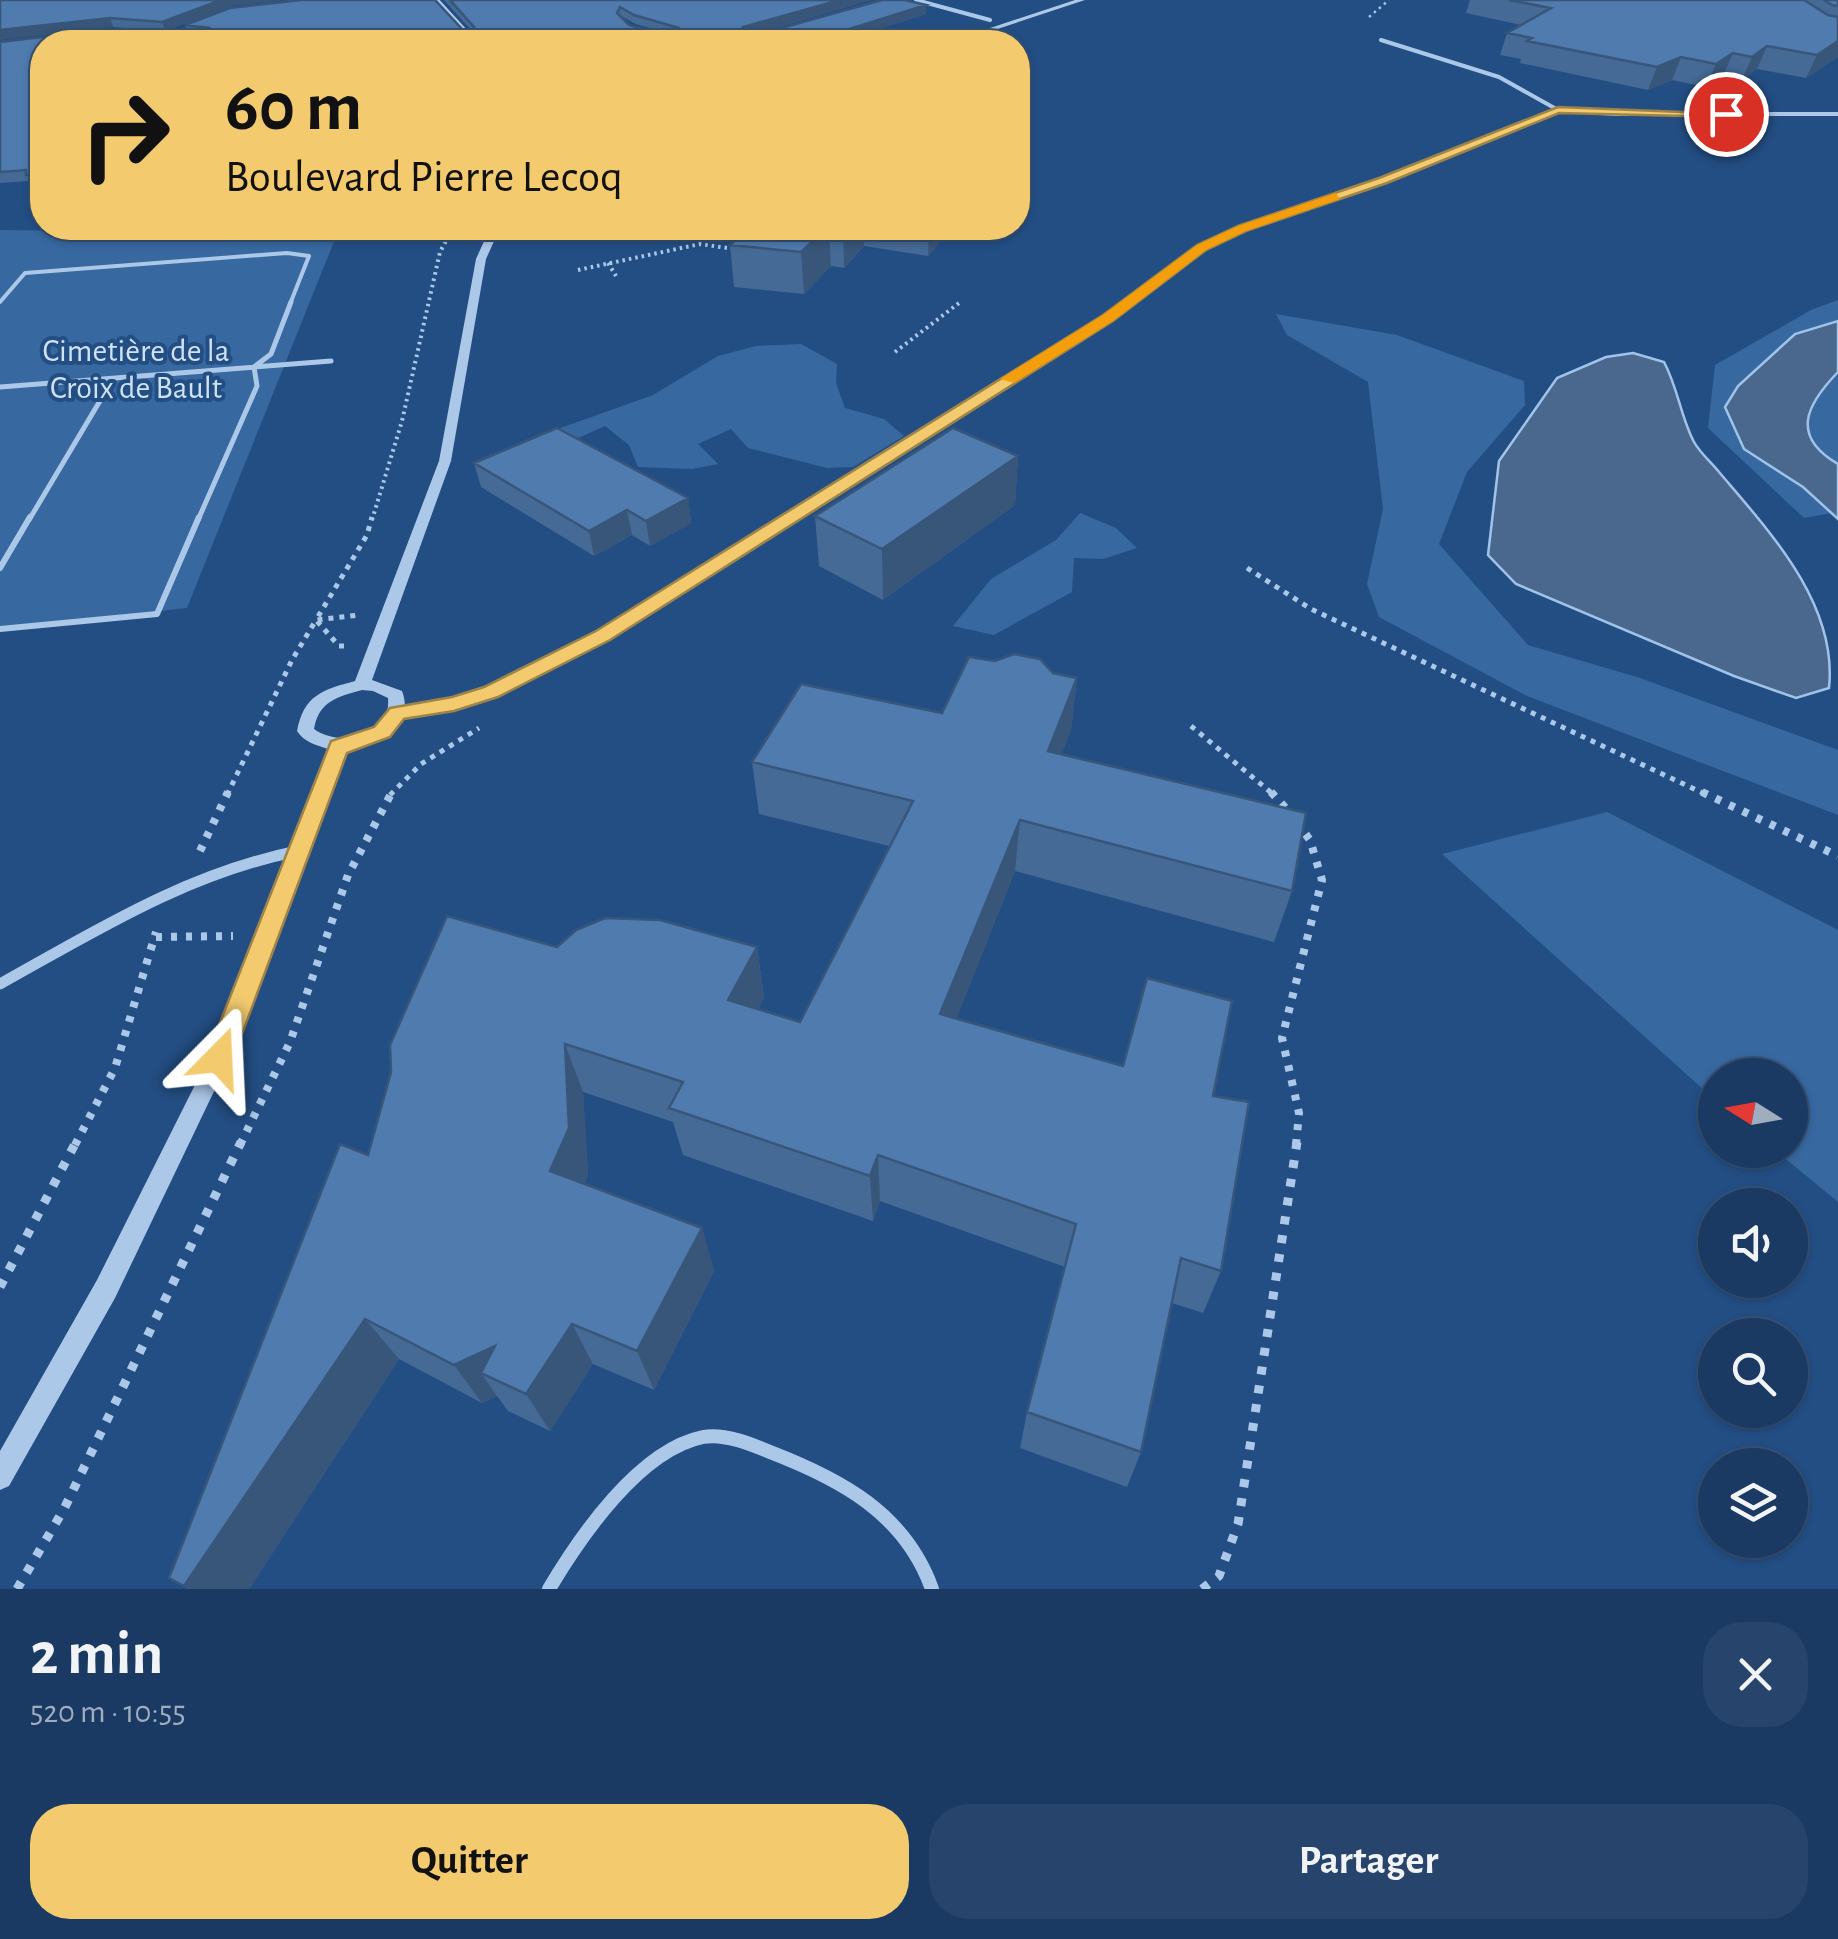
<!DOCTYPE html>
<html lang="fr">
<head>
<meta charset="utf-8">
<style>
  body { margin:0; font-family:"Alegreya Sans",sans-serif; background:#27456c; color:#f1f3f6; height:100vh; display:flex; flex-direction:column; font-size:38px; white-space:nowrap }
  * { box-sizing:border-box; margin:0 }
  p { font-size:32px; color:#9fadbe }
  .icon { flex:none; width:55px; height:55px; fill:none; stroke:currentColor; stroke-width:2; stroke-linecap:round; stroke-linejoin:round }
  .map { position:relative; height:1589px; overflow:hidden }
  .side { display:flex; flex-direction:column; background:#1a3a63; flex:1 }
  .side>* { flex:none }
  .banner { position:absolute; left:30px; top:30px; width:1000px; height:210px; border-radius:40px; box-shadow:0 2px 8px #0004,0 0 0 2px #385478; background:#f3cb6e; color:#111; overflow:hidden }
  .needle { width:65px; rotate:281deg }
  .buttons { position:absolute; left:1698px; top:1058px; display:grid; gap:20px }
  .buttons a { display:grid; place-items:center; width:110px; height:110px; border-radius:50%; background:#1a3a63; box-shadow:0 2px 8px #0004,0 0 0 2px #385478; font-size:50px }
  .pin { position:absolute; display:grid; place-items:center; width:85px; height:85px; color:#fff; margin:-42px; border:5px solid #fff; border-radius:50%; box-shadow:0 2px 10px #0007 }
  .me { position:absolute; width:110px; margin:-55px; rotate:21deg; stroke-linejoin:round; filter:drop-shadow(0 0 8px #0008) }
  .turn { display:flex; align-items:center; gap:35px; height:210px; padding:0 30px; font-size:45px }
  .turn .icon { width:130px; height:130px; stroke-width:2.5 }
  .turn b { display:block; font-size:70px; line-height:85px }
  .round { display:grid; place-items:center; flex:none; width:105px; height:105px; border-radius:40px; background:#27456c }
  .overview { display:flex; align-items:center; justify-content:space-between; height:170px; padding:0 30px }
  h1 { font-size:60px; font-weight:700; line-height:75px }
  .action { display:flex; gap:20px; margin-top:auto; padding:20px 30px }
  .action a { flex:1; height:115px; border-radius:40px; background:#f3cb6e; color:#111; font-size:40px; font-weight:700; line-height:115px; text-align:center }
  .action a+a { background:#27456c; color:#f1f3f6 }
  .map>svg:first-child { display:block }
  .green { fill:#3768a0 }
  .water { fill:#4a688e; stroke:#a0c3e9; stroke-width:2.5 }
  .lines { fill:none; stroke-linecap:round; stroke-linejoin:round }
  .path-far4 { stroke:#acc8e8; stroke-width:2.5; stroke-dasharray:2.5 4; stroke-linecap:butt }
  .path-far3 { stroke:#acc8e8; stroke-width:4; stroke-dasharray:2.5 4; stroke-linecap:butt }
  .path-far2 { stroke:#acc8e8; stroke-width:5; stroke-dasharray:5 6; stroke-linecap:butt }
  .path-far1 { stroke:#acc8e8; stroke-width:8; stroke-dasharray:6 9; stroke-linecap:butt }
  .path { stroke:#acc8e8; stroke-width:9; stroke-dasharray:8 11; stroke-linecap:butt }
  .service-far2 { stroke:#acc8e8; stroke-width:4 }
  .service-far1 { stroke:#acc8e8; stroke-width:5 }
  .service { stroke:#acc8e8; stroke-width:6 }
  .minor-far5 { stroke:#acc8e8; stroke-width:4 }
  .minor-far4 { stroke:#acc8e8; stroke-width:5 }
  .minor-far3 { stroke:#acc8e8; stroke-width:8 }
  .minor-far2 { stroke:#acc8e8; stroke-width:9 }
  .minor-far1 { stroke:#acc8e8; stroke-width:11 }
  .minor { stroke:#acc8e8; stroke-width:14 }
  .tertiary { fill:#acc8e8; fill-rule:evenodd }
  .wall { fill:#456a96; fill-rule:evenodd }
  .shaded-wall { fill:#38567a }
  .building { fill:#507bae; stroke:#38567a; stroke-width:2.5; fill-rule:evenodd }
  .route { fill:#f3cb6e; stroke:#9e8448; stroke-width:2.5 }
  .slow { fill:#f59e0b }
  .labels { text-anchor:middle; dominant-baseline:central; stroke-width:8; stroke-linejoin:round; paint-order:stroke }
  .far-park-label { font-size:32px; fill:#cfe2f6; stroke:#234e84 }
</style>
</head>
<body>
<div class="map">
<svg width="1838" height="1589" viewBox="0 0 1838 1589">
  <rect width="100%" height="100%" fill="#234e84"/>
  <!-- green -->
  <path class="green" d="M0 230 337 234 187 608 0 629Z
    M1838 300V321L1794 334 1744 449 1803 487 1832 513 1804 518 1708 428 1715 365 1811 310Z
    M1276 314 1397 335 1524 381 1525 405 1467 472 1439 544 1528 645 1640 678 1838 750V815L1527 696 1379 617 1367 584 1383 509 1368 382 1287 335Z
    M801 344 837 364 836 383 845 408 884 419 904 436 853 467 827 468 748 448 731 429 698 444 718 464 692 469 638 467 629 445 605 426 541 455V435L653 395 718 356 756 346Z
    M1838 372V464C1790 436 1806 405 1838 372Z
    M1080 513 1116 528 1137 548 1103 559 1074 558 1072 592 994 635 953 626 991 579 1056 540Z
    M1607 812 1838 930V1202L1775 1150H1790V1075H1715V1100L1442 854Z"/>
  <!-- water -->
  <path class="water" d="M1838 321V372C1806 405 1790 436 1838 464V519L1803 487 1744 449 1725 407 1738 386 1795 334Z
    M1633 353 1664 362C1678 388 1681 418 1694 442 1700 453 1712 463 1719 472 1769 531 1838 604 1829 688L1796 698 1734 676 1516 584 1488 555 1499 461 1557 378 1606 357Z"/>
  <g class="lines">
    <!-- path-far4 -->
    <path class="path-far4" d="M1369 17 1389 0
      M909 42 931 35"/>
    <!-- path-far3 -->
    <path class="path-far3" d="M608 263 616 276
      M578 270 700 244 734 249
      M895 352 959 303
      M372 520 402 421 440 252 453 228"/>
    <!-- path-far2 -->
    <path class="path-far2" d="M1247 568 1311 609 1707 795
      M344 646H339L316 620 367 535 372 517
      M1191 726 1274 795
      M227 795 292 660 316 620 359 615
      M390 795 421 764 479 728"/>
    <!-- path-far1 -->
    <path class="path-far1" d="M1271 792 1291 814
      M1702 792 1838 856
      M200 851 228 792
      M156 937 233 936
      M75 1145 115 1068 156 932
      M240 1145 290 1042 348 875 392 792
      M1296 1145 1299 1113 1282 1038 1322 880 1310 840 1298 824"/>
    <!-- path -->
    <path class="path" d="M0 1287 76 1142
      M17 1589 64 1509 241 1142
      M1202 1589 1219 1576 1238 1524 1297 1142"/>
    <!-- service-far2 -->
    <path class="service-far2" d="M0 302 25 273 287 253 309 256 290 304"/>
    <!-- service-far1 -->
    <path class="service-far1" d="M0 387 331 361
      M29 520 113 379
      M198 520 257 386 254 367 271 354 291 302"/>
    <!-- service -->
    <path class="service" d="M0 568 30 517
      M0 629 157 614 199 517"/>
    <!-- minor-far5 -->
    <path class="minor-far5" d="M437 0 471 37 467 42
      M916 0 990 20
      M1381 40 1499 77 1558 110
      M154 42 199 25
      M1498 134 1558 110 1615 114H1838"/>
    <!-- minor-far4 -->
    <path class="minor-far4" d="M1126 304 1202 247 1242 228 1383 181 1504 132"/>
    <!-- minor-far3 -->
    <path class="minor-far3" d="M787 520 1130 302"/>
    <!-- minor-far2 -->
    <path class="minor-far2" d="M398 713 454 704 491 692 603 636 791 517"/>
    <!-- minor-far1 -->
    <path class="minor-far1" d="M0 984C97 930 188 873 298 851"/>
    <!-- minor -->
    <path class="minor" d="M549 1589C580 1537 639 1450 703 1437 724 1433 751 1444 770 1452 840 1479 905 1513 932 1589"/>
    <!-- tertiary -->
    <path class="tertiary" d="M1075 0H1085L958 42H948Z
      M490 228H500L486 259 451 461 372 680 402 691C416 728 376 747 345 750L230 1058 115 1298 9 1486 0 1490V1451L97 1280 209 1057 328 749C316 745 304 742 297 731 304 695 322 690 355 681L439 461 476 259ZM362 690 373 691 388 698C392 737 340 748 314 729 319 701 337 697 362 690Z"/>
  </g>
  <!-- wall -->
  <path class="wall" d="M0 0 231 6 165 31 113 27Z
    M444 0H871L744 37 746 38 926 5V14L838 42H42V186H31L29 181 0 183V42L208 38 210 37 189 34 185 25 461 28 463 37H468L472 31ZM621 16 636 24 678 36 675 38 629 25Z
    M1470 0H1838V57L1806 78 1757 69 1742 80 1723 76 1706 87 1672 80 1648 90 1520 63 1521 59 1500 55 1507 33 1521 25 1466 13Z
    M693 228H952L928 256 864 246 844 268 831 266 804 294 734 287 730 245 738 238 694 231Z
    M1018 456 1015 505 883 600 819 566 815 516Z
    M474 463 688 498 691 523 650 546 632 535 594 556 481 487Z
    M1053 673 1077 678 1071 730 1061 755 1292 891 1274 942 1015 871 956 1019 1213 1096 1221 1271 1203 1313 1172 1303 1141 1452 1127 1487 1020 1448 1027 1412 1065 1267 880 1201 873 1221 683 1155 673 1122 583 1092 588 1175 584 1184 702 1228 714 1271 654 1390 593 1364 550 1431 508 1411 497 1396 482 1403 399 1359 249 1589H189L169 1578 368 1155 557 947H757L764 997 758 1009 800 1022 889 846 759 814 752 762 942 713Z"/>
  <!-- shaded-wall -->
  <path class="shaded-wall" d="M221 0H285L231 6 165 31 162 22Z
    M840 0H871L743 37 739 33 743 27Z
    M926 5V14L838 42H808Z
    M110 18 113 27 0 40V30Z
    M1838 41V57L1806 78 1817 55Z
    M1767 46 1757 69 1742 80 1752 57Z
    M1733 53 1723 76 1706 87 1716 64Z
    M1681 57 1672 80 1648 90 1657 67Z
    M827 228H829L831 266 804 294 801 252Z
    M843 228H863L864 246 844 268Z
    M929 228H952L928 256Z
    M1018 456 1015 505 883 600 882 549Z
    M688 498 691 523 650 546 646 521Z
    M627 510 632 535 594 556 589 531Z
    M1077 678 1071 730 1042 803 1048 751Z
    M1020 820 1015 871 939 1063 940 1014Z
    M757 947 764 997 737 1050 728 1000Z
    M565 1044 583 1092 588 1175 571 1216 550 1171Z
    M878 1155 880 1201 873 1221 870 1176Z
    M702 1228 714 1271 654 1390 637 1351Z
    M365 1319 399 1359 249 1589H190L184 1586Z
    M572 1324 593 1364 550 1431 526 1394Z
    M495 1346 481 1373 497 1396 482 1403 454 1365Z"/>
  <!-- building -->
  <path class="building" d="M0 0H221L162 22 110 18 0 30Z
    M301 0H435L461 28V36L468 37 474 27 450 0H840L743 27 739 33 746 38 882 0H905L926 5 808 42H42V175H26V170L0 172V42L110 29 208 38 213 34 210 28 185 25 230 8ZM620 7 634 15 679 28 682 35 675 38 629 25 617 13Z
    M1509 0H1804L1828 15 1838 17V41L1817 55 1767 46 1752 57 1733 53 1716 64 1681 57 1657 67 1527 41 1532 38 1507 33 1551 8Z
    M1824 0H1838V6L1832 5Z
    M750 228H827L801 252 730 245Z
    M557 428 688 498 646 521 627 510 589 531 474 463Z
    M953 428 1018 456 882 549 815 516Z
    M1014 654 1040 659 1053 673 1077 678 1048 751 1306 813 1292 891 1020 820 940 1014 1123 1066 1147 978 1232 1001 1213 1096 1249 1102 1221 1271 1181 1258 1141 1452 1027 1412 1076 1224 878 1155 870 1176 669 1108 683 1082 565 1044 569 1128 550 1171 702 1228 637 1351 572 1324 526 1394 481 1373 495 1346 454 1365 365 1319 184 1586 169 1578 340 1144 368 1155 391 1072 390 1045 447 916 557 947 576 930 605 918 660 920 757 947 728 1000 800 1022 913 801 752 762 801 684 942 713 969 657 995 661Z"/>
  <!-- route -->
  <path class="route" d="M1558 107 1732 114 1726 117 1559 113 1387 183 1246 231 1206 250 1113 321 610 640 498 697 454 711 404 719 390 737 347 753 233 1058 229 1066 219 1070 210 1066 206 1058 331 741 374 727 390 708 452 697 484 687 596 631 1103 315 1197 245 1238 226 1379 178Z"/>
  <!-- slow -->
  <path class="slow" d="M1336 193 1340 199 1246 231 1206 250 1113 321 1014 383 1000 379 1103 315 1197 245 1238 226Z"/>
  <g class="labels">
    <!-- far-park labels -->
    <g class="far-park-label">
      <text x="136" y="351">Cimetière de la<tspan x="136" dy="37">Croix de Bault</tspan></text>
    </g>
  </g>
</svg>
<div class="buttons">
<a><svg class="needle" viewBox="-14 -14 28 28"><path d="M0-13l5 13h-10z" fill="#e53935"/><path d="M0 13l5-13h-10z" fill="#9fadbe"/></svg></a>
<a><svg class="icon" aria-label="sound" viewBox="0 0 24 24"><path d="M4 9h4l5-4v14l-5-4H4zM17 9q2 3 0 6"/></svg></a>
<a><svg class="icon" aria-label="search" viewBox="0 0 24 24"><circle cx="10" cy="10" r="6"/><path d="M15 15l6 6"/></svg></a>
<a><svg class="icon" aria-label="layers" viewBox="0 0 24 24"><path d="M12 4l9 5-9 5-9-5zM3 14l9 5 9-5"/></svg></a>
</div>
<div class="pin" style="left:1726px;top:114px;background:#d93025"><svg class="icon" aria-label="arrive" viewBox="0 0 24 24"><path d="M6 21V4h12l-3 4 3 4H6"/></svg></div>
<svg class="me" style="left:219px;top:1058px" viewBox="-20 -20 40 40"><path d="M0-17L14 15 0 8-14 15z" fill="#f3cb6e" stroke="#fff" stroke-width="4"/></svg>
<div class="banner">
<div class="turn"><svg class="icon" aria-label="right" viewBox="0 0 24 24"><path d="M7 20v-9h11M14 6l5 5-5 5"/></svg><div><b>60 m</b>Boulevard Pierre Lecoq</div></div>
</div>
</div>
<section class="side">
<div class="overview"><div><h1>2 min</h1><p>520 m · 10:55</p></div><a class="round"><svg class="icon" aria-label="close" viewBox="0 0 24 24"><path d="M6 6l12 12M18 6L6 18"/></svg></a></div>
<div class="action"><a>Quitter</a><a>Partager</a></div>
</section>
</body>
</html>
